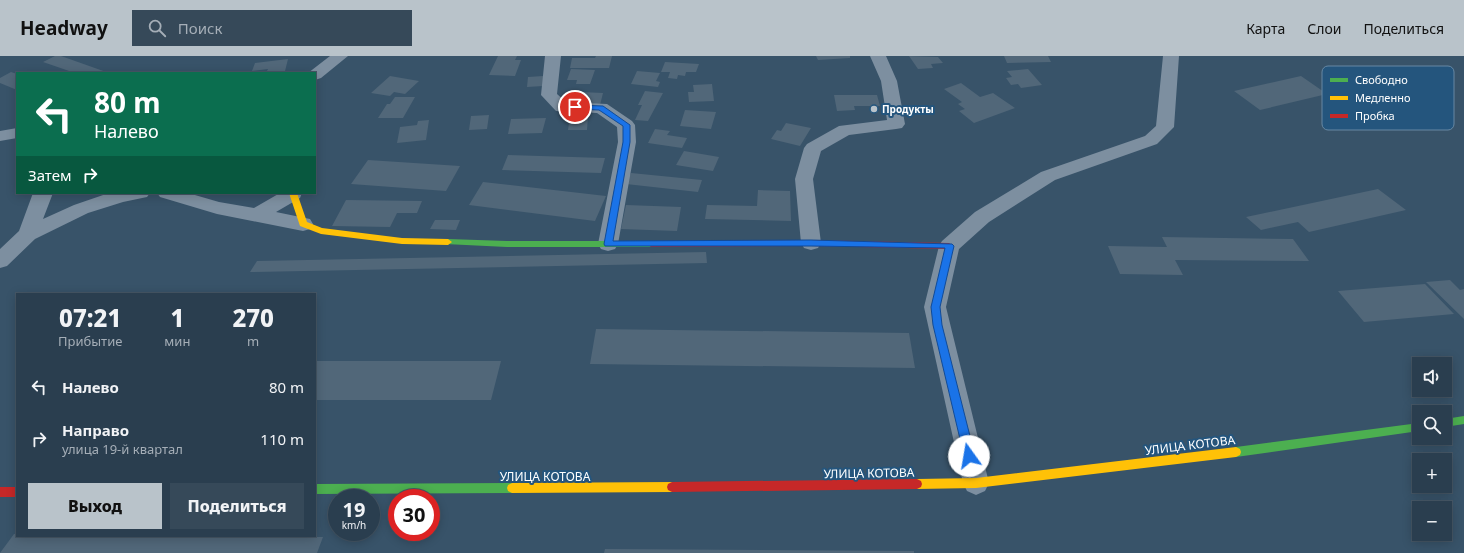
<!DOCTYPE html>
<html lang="ru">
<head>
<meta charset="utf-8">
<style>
  body { margin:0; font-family:"Noto Sans",sans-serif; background:#364959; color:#f1f3f6; height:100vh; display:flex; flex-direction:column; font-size:15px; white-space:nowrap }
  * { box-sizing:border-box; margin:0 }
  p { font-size:13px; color:#a5aeb7 }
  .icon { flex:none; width:22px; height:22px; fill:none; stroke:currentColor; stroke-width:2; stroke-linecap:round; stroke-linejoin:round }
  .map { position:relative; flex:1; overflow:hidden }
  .drawer { position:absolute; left:16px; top:237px; width:300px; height:244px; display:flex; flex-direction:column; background:#2a3e4f; border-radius:0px; box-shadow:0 2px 10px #0003,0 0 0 1px #465766 }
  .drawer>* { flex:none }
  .hud { position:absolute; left:16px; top:16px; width:300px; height:122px; border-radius:0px; box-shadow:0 2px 10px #0003,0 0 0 1px #465766; background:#0b6e4f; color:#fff; overflow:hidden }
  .buttons { position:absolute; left:1412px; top:301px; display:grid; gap:8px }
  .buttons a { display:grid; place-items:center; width:40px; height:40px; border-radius:0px; background:#2a3e4f; box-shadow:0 2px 10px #0003,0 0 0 1px #465766; font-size:20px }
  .speed { position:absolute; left:328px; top:433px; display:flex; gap:8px; font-size:20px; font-weight:700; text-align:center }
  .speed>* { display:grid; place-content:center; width:52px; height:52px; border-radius:50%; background:#2a3e4f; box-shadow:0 2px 10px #0003,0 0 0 1px #465766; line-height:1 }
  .speed small { font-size:10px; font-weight:400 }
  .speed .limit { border:6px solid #d22; background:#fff; color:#111 }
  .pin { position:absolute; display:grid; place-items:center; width:34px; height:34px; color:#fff; margin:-17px; border:2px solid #fff; border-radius:50%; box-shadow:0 1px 4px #0007 }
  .me { position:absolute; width:44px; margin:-22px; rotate:347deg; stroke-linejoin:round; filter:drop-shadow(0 0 3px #0008) }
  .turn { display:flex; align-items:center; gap:14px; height:84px; padding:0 12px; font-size:18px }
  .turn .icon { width:52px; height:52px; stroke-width:2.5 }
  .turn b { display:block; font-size:28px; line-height:34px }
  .then { display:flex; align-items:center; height:38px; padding:0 12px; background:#0003; gap:8px; font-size:15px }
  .eta { display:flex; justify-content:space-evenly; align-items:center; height:68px; text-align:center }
  .eta b { font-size:24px; font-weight:800; line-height:28px }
  .action { display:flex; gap:8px; margin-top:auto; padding:8px 12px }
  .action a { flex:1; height:46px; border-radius:0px; background:#b9c3ca; color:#111; font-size:16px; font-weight:800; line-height:46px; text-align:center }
  .action a+a { background:#364959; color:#f1f3f6 }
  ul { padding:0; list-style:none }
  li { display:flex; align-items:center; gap:12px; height:52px; padding:0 12px }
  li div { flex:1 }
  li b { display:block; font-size:15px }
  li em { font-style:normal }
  header { display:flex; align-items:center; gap:24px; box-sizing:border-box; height:56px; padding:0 20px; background:#b9c3ca; color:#111 }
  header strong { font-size:19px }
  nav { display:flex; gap:22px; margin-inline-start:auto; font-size:14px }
  .search { width:280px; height:36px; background:#364959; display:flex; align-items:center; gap:10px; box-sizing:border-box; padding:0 14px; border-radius:0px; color:#a5aeb7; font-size:15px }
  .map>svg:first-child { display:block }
  .building { fill:#516779 }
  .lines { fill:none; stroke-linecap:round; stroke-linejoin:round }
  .street { fill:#7d8fa0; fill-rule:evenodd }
  .fast { fill:#4caf50; fill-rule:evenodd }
  .slow { fill:#ffc107; fill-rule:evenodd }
  .jam { fill:#c62828; fill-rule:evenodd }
  .route { fill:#1a73e8; stroke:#114b97 }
  .poi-dot { fill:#b9c3ca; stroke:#24557d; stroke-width:1.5 }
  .labels { text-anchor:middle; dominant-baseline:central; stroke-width:4; stroke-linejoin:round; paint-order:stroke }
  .far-poi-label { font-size:10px; font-weight:bold; fill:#fff; stroke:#24557d; text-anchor:start }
  .street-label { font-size:12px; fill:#fff; stroke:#24557d }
  .key { fill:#24557d; stroke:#6688a4; stroke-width:1 }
  .key-label { font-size:11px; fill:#fff }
</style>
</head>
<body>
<header>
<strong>Headway</strong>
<div class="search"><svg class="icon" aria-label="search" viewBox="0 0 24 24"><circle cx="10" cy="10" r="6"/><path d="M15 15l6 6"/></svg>Поиск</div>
<nav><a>Карта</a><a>Слои</a><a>Поделиться</a></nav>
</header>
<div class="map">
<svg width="1464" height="497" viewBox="0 0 1464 497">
  <rect width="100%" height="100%" fill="#385369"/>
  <!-- building -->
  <path class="building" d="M55 0H61L109 17H75L43 6Z
    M498 0H517L515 4H521L515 20 489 19Z
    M596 0H612L609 12H570L572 2H595Z
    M816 0H850V2L818 4Z
    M909 0 938 1 943 7 931 8 933 12 918 13Z
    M1004 0H1048L1051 6 1007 7Z
    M288 3 285 15 266 17 268 13 252 15 255 7Z
    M665 6 699 8 696 16H686L685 20 678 19 677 23 668 22 670 16H661Z
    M571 13 595 14 590 28H576L577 24H567Z
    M1028 13 1042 29 1021 32 1018 28 1011 29 1006 22 1012 21 1007 15Z
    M637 15 660 17 656 25 660 26 658 31 631 28Z
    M11 16 17 18V34L0 27V22Z
    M390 20 419 25 405 38 394 36 390 40 371 37Z
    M543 20V30L527 31 528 21Z
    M1301 20 1327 38 1260 54 1234 35Z
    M961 27 980 41 993 37 1015 52 974 67 959 55 965 53 958 48 962 46 944 33Z
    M712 28 714 45 689 46 688 36H694L693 29Z
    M645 35 663 37 648 65 635 64 642 49H638Z
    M581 36 603 37 600 49H575Z
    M834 39H877L880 50H854L855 54 837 55Z
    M395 41H415L403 62H378L387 48H390Z
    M685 54 716 56 711 73 680 70Z
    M489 59 487 73 469 74 471 60Z
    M570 60H588L587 74H568Z
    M546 62 542 77 508 78 511 63Z
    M429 64 426 84 397 87 400 71 417 69 418 65Z
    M786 67 811 72 800 90 771 83 777 74 781 75Z
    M655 73 670 75 667 79 687 82 682 92 648 87Z
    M684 95 719 101 713 115 676 109Z
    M508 99 605 102 601 117 502 114Z
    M368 104 460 110 446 135 351 128Z
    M631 117 702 124 698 136 626 128Z
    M483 126 606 140 595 165 469 149Z
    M1378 133 1406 154 1309 176 1298 166 1261 174 1246 161Z
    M758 134 790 135 791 165 705 163 707 149 757 150Z
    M346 144 422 145 417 157H397L390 171 332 170Z
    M626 149 681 151 677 175 621 173Z
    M435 164H460L456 174 430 173Z
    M1162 181 1293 183 1309 205 1175 204 1183 219 1120 218 1108 190 1167 191Z
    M706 196 707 207 250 216 257 205Z
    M1450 224 1460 234 1464 233V263L1426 226Z
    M1425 228 1454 258 1364 266 1338 235Z
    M596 273 909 277 915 312 590 308Z
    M315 305H501L491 344H315Z
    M14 478H17V480L323 481 317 497H0Z
    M605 493 914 495V497H604Z"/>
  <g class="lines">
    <!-- street -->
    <path class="street" d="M330 0H348L321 22 315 24V17H308Z
      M545 0H561L557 38 566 46 607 48 632 65 635 69 636 86 618 188 615 193 608 195 601 193 598 188 618 86 617 71 597 57 556 55 541 39Z
      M870 0H886L897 25 905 68 902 72 896 73 849 79 821 95 813 123 821 187 818 192 811 194 804 192 801 187 795 123 804 92 807 88 839 70 887 64 881 25Z
      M1163 0H1179L1174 71 1157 88 1055 124 989 166 959 193 946 251 989 427 985 435 976 439 967 435 963 427 924 251 939 190 942 185 975 156 1041 116 1145 80 1156 70Z
      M17 72V82L0 85V75Z
      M33 137H53L43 163 74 149 109 137H150L147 141 123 146 88 157 35 183 7 210 0 212V193L19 175Z
      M157 137H188L219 146 254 152 280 137H302L300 142 276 156 310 163 313 168 310 173 303 175 217 158 160 141Z"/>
    <!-- fast -->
    <path class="fast" d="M448 183 507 185H651L655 188 651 191H507L445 188 444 186 445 184Z
      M1464 360V368L1445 371V363Z
      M1419 367V375L1236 401 1232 399 1231 396 1232 393 1236 391Z
      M512 427 516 429 517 432 516 435 512 437 315 438V428Z"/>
    <!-- slow -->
    <path class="slow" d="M289 137H297L307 166 322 172 402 182 448 183 452 186 448 189 402 188 321 178 300 170Z
      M1236 391 1240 393 1241 396 1240 399 1236 401 976 432 917 433 913 431 912 428 913 425 917 423 976 422Z
      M672 426 676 428 677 431 676 434 672 436 512 437 508 435 507 432 508 429 512 427Z"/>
    <!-- jam -->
    <path class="jam" d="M811 184 949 187 953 190 949 193 811 190 651 191 647 188 651 185Z
      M917 423 921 425 922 428 921 431 917 433 672 436 668 434 667 431 668 428 672 426Z
      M0 431H17V441H0Z"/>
  </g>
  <!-- route -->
  <path class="route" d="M575 49 603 50 630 69V86L613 185 811 184 952 188 954 190 940 251 942 269 975 400 973 403 969 405 966 403 964 400 933 269 931 251 945 192 811 190H605L604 188 623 86V70L599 54 572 53V50Z"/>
  <!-- markers -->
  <circle class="poi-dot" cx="874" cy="53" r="4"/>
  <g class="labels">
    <!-- far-poi labels -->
    <g class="far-poi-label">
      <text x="882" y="53">Продукты</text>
    </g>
    <!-- street labels -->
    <g class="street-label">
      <text transform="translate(1190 389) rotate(-7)">УЛИЦА КОТОВА</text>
      <text transform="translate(869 417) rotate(-1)">УЛИЦА КОТОВА</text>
      <text x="545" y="420">УЛИЦА КОТОВА</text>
    </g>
  </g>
  <!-- legend -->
  <rect x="1322" y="10" width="132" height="64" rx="6" class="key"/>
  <rect x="1330" y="22" width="18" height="4" fill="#4caf50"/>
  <rect x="1330" y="40" width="18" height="4" fill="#ffc107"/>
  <rect x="1330" y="58" width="18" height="4" fill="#c62828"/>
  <g class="key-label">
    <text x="1355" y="28">Свободно</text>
    <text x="1355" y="46">Медленно</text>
    <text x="1355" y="64">Пробка</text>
  </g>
</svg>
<div class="buttons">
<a><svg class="icon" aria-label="sound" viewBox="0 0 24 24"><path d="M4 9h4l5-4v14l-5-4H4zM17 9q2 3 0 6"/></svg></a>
<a><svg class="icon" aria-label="search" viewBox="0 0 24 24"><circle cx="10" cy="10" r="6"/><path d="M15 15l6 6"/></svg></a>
<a>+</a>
<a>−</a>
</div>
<div class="speed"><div>19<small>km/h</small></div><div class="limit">30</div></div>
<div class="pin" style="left:575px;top:51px;background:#d93025"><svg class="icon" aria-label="arrive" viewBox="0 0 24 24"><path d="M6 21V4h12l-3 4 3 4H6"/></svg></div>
<svg class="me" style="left:969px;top:400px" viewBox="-20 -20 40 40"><circle r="19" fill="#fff"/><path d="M0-13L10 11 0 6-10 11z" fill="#1a73e8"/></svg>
<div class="hud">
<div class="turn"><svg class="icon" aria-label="left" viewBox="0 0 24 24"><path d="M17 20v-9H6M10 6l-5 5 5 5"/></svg><div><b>80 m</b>Налево</div></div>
<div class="then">Затем<svg class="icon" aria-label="right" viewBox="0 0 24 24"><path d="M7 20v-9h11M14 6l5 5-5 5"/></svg></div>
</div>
<section class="drawer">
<div class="eta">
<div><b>07:21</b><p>Прибытие</p></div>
<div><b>1</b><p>мин</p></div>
<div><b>270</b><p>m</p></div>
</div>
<ul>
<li><svg class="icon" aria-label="left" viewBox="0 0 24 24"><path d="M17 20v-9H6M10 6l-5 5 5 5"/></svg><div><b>Налево</b></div><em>80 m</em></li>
<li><svg class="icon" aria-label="right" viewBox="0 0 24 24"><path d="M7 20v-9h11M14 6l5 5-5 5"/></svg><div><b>Направо</b><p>улица 19-й квартал</p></div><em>110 m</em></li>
</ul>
<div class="action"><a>Выход</a><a>Поделиться</a></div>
</section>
</div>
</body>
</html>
